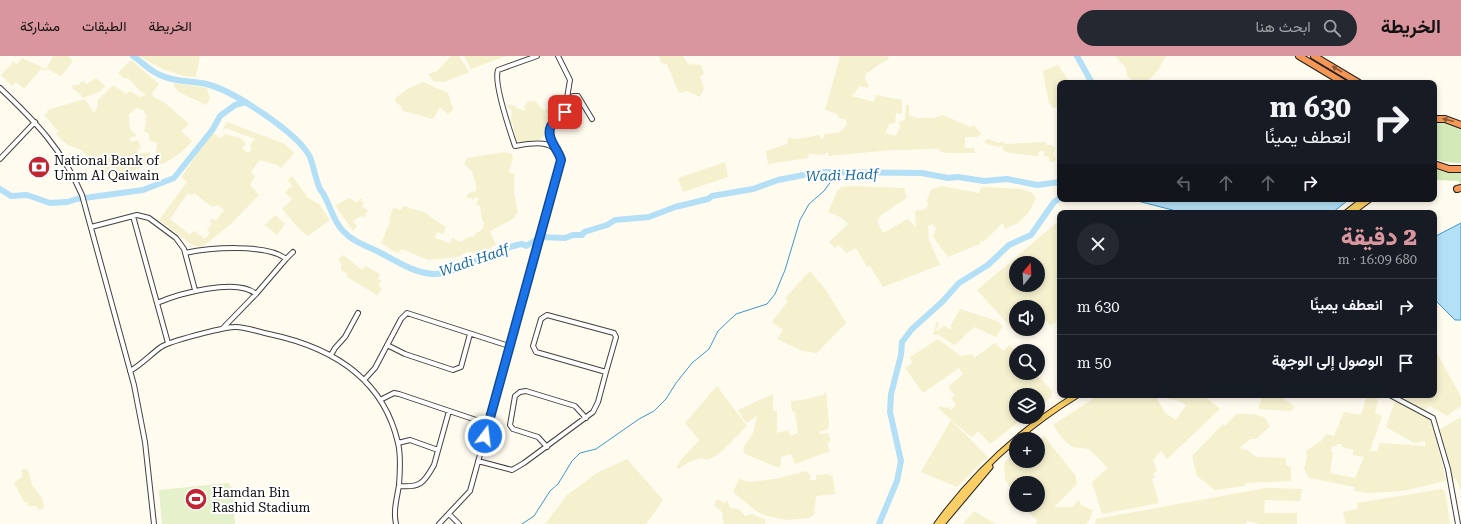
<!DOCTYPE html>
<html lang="ar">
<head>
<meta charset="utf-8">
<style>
  body { margin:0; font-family:"Roboto Serif",Vazirmatn,serif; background:#242831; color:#f1f3f6; direction:rtl; height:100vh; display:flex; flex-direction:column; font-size:15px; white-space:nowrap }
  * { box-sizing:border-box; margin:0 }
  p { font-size:13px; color:#9ea1a6 }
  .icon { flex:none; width:22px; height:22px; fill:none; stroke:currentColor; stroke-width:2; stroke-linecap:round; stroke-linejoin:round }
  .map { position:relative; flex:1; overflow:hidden; direction:ltr }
  .details { position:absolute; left:1057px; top:154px; width:380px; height:188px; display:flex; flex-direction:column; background:#171b24; border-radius:8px; box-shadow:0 2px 6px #0003; direction:rtl }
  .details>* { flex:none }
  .banner { position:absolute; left:1057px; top:24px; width:380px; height:122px; border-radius:8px; box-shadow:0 2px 6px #0003; direction:rtl; background:#171b24; color:#f1f3f6; overflow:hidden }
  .needle { width:26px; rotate:18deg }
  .fabs { position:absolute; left:1009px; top:200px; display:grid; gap:8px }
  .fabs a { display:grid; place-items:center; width:36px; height:36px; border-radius:50%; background:#171b24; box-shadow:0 2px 6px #0003; font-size:20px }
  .pin { position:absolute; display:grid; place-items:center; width:34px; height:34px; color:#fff; margin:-17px; border-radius:8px; box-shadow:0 2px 6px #0006 }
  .me { position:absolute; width:44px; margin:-22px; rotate:15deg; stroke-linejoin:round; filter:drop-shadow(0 0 3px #0008) }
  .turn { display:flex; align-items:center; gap:14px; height:84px; padding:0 20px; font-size:18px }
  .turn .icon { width:52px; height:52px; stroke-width:2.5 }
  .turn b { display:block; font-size:28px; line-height:34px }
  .lanes { display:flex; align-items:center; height:38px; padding:0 20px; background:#0003; justify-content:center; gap:20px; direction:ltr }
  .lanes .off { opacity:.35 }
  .round { display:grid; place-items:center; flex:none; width:42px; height:42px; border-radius:21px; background:#242831 }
  .overview { display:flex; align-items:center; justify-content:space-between; height:68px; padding:0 20px }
  h1 { font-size:24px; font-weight:800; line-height:30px; color:#da969e }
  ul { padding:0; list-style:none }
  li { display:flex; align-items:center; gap:12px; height:56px; padding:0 20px; border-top:1px solid #363941 }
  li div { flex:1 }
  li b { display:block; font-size:15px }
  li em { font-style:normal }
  header { display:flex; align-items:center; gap:24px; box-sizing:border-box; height:56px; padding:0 20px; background:#da969e; color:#111 }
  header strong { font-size:19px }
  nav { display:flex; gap:22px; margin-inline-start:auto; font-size:14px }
  .search { width:280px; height:36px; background:#242831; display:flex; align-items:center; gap:10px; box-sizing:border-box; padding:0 14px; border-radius:22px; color:#9ea1a6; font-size:15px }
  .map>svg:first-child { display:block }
  .farmland { fill:#f5f0ce; fill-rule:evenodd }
  .green { fill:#d4e9b8 }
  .pitch { fill:#e5f1ca }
  .water { fill:#b3e0f6; stroke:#399ace }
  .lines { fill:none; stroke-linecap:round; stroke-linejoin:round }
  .stream { stroke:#399ace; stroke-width:1 }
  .river { stroke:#b3e0f6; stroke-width:6 }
  .minor-casing { stroke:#414141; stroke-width:6 }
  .major-casing { stroke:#1f1f1f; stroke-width:7 }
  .highway-casing { stroke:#1f1f1f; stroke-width:8 }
  .minor { stroke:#fff; stroke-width:4 }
  .major { stroke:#f9ce64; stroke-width:5 }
  .highway { stroke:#f59756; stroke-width:6 }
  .oneway { fill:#8d5936 }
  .route-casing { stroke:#114b97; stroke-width:10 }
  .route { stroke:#1a73e8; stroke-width:7 }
  .labels { text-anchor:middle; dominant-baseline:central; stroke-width:4; stroke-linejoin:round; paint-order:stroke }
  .poi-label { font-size:13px; fill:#0e0e0e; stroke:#fff; text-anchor:start }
  .water-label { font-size:14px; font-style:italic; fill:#166aa0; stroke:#fff }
</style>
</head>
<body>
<header>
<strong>الخريطة</strong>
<div class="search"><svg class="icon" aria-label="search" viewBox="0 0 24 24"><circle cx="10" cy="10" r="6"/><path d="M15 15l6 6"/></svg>ابحث هنا</div>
<nav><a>الخريطة</a><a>الطبقات</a><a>مشاركة</a></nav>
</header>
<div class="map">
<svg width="1461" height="468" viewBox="0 0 1461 468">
  <rect width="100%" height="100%" fill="#fffbee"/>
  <!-- farmland -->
  <path class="farmland" d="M53 0H68L73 5 61 20 47 13 45 15 41 13 24 33 16 26 12 30 1 19 14 5 16 9 22 2 46 13Z
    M139 0H200L196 21 184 20 165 14Z
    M451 0H459L469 16 444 26 433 25 428 18 437 15Z
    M464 0H506L471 13Z
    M659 0H683L688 8 701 9 704 18 700 20 704 32 700 41 687 35 679 37 667 8 661 7Z
    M840 0H888L889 3 878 9 866 18 865 22 869 32 860 30 852 40 874 46 876 39 902 44V58L896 57 895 67 889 68 885 77 896 80 900 71 899 66 905 64 906 49H909V59L916 62H933L943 59 970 71 974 69 981 78 977 81H965V92H974L975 97H946L941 96 939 93H930L892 94 828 100V97H825V99L809 98 808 102 768 108 766 95 787 88 788 82 799 83 819 79 822 84 825 78 838 77 847 69 846 64 839 62 837 58 825 54Z
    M1115 0H1166L1158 14 1148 25 1144 27H1129L1131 23 1127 20 1126 12Z
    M131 4 159 28 152 37 153 41 164 46 189 68 181 75 192 85 183 95 168 105 163 108 157 107 160 100 156 97 157 87 149 84V78L144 75 146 67V59L143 54 137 52 129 58V64L130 73 137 80 129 82 131 86 138 84 141 92 137 94 139 98 150 96 149 100 151 105 146 109 119 121 111 120 104 117 81 94 68 89 63 85 56 78 58 75 44 59 48 56 47 54 85 43 94 57 98 50 97 45 111 31 115 30 126 38 130 35 140 41 144 40 146 38 140 35 129 23 123 22 118 17Z
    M1058 9 1070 27H1060V54L1058 51 1053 52 1049 46 1044 23 1043 15Z
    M96 22 105 30 99 36 83 42 80 38 72 32 73 29H79L82 25 87 28Z
    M423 26 448 37 453 53 452 55 448 58 440 51 433 63 403 55 400 48 398 49 394 43 407 33Z
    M174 27 207 32 210 43 206 49 179 36 174 30Z
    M529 45H535L545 56 546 60 549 61 545 55 550 51 559 60 554 65 551 61 550 68 545 69V78L541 83 516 88 513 68H510L512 55 507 51 509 49 516 50V52L525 55 524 50Z
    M227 66 285 88 294 97 281 112 278 109 259 104 251 116 255 120 250 129 259 139 232 167 202 191 192 189 159 164 187 126 181 121 195 101 200 91 212 77 221 82 225 78 238 81 243 84 246 88 242 92 248 97 252 94 250 89 255 83 226 72 224 74 223 73ZM188 137 192 140 194 137 212 151 218 149 224 154 216 165 213 163 210 165 212 168 207 174 210 177 205 183 195 175 189 178 170 163Z
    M989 83 998 87 1003 86 1006 88 1046 86 1047 89H1052L1055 92 1053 99 1056 103 1054 106H1049V101L1044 100V95H1039L1038 100H1035L1010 97 1004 95 1002 90 997 91 985 87V84Z
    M504 96 512 98 513 102 509 116 514 118V136L518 156 513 163 490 175 496 189 479 197 467 196 458 201 428 204 402 193 397 197 381 187 390 166 389 164 393 152 401 154 403 150 424 156 445 171 444 178 437 176 435 182 450 187 452 182 460 186 471 180 474 181 476 177 482 174 484 167 482 164 480 150 476 148 479 143 476 141 473 144 471 141 468 143 467 139 469 137 476 135V129L472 115 464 108 467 102Z
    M725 106 728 121 683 136 678 122Z
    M292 120 308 142 319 148 330 164 308 180 301 175 282 153 292 143 285 136 292 130 288 124Z
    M852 130 904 132 907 142 881 159 877 165 883 177 908 163 916 171 915 155 926 153 928 148 927 144 931 134 941 130 979 137 981 131 1022 133 1032 137 1036 142 1029 156 1018 167 1005 173 1003 167 983 186 982 184 979 186 980 188 948 201 933 181 936 172 932 168 928 170 929 184 940 209 883 231 870 210 867 211 856 192 846 197 839 189 834 192 829 186 848 168 842 162 828 156 837 136 841 131Z
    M350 142 357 147 361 142 363 143 361 145 364 147 362 151 368 154 364 162 361 160 353 165 357 170 353 175 335 149Z
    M275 159 285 168 277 179 265 169Z
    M1060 164V262L1051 270 1040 258 1038 260V251H1016V273H1023L1017 278 977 234ZM1016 207H1038V229H1016Z
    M343 199 362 214 366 210 380 218 378 223 381 224 379 230 382 233 377 239 347 221V218L341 214V208L338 203Z
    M810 215 825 233 846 267 817 297 803 295 777 283 783 274 772 266 788 245 785 242Z
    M960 253 997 265 1003 270 996 281 974 271 955 289 939 279H933L937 265 939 267 936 274 938 275 942 271 945 270 951 274V269Z
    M938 283 961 300 972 298 974 302 995 287 1003 295 1010 289 1016 296V317H1035L1052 335 1051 341 1038 351V339H1016V361H1025L990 388 978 375 972 382 938 352 941 350 944 352 948 351 951 354 956 349 951 342 955 339 948 331 963 318 959 312 923 337 905 312 912 307 910 301Z
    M1434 292 1461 341V350L1447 360 1430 350 1424 354 1396 340 1434 339Z
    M717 330 747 370 722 395 714 401 707 404 701 402 689 406 678 413 677 411 680 405 699 384 685 367Z
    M826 336 829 369 828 373 819 376 820 378 828 377 831 385 827 387 830 395 795 408 791 398 781 401V408L779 412 745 398 743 392 753 377 757 360 746 367 738 354 773 338V355H777V377L788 374 791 380 798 377 795 356 792 355 791 345 802 344 823 339Z
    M1099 339H1155L1165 357 1176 364 1186 349 1176 344 1168 343 1165 339H1203L1220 353 1167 403 1161 395 1153 404 1157 415 1153 417 1155 421 1152 423 1159 447 1102 458 1092 426 1108 412 1089 393 1072 391 1062 382 1053 369Z
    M1263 339H1279L1295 351 1291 355 1258 353Z
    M1367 339 1372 340 1378 344 1375 357 1382 360 1370 395H1377L1380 387 1425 390V385L1414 387 1386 371 1395 345H1397L1432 364 1446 425 1403 435 1368 437 1354 435 1355 431 1309 422 1304 413 1307 400 1306 395 1321 385 1326 378 1334 380 1344 356 1361 359ZM1337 388H1342V391L1353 394V399L1364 401 1355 422 1330 417 1333 396H1331L1332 390H1336Z
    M1236 358H1253L1264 361 1270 370 1256 383H1251L1239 392 1249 395 1256 401 1286 402V409L1291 411V425L1246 427 1245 430 1215 434 1197 420 1192 400 1223 368 1225 370Z
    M1461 361V435L1456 423H1452L1439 374Z
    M951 364 988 401 957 431 921 416Z
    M1044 380 1075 419 1077 428 1054 451H1072L1079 444 1081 449 1093 454 1089 465 1086 468H1035L1038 465 1020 449H1038V427H1016V445L1005 422 1004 407 1014 398 1016 405H1038V385Z
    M627 403 663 444 646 468H545L567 439 597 417Z
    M22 413H26L29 416 32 429 42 442 44 451 41 454 37 453 36 450H28L27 446H24L14 427 22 421Z
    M806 415 810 418V424H816V419L829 418 833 421 835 438 816 440 814 459 809 462 788 464 767 460 756 455 733 436 739 423 749 426 775 423Z
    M1266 432 1302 433 1300 445 1265 444 1264 457H1297V468H1260L1246 465V468H1095L1096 463Z
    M1442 433 1445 436 1446 441 1450 468H1346L1343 456 1358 453 1357 447Z
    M717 443 725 447 727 444 730 452 739 453 745 460 752 458 766 464 765 468H724L722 459 723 457 714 449Z
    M974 455 996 468H963Z"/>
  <!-- green -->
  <path class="green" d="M1434 63 1440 64 1461 72V107L1443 106 1434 102Z
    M1434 113 1446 116H1461V127L1459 128V125L1434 124Z"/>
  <!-- pitch -->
  <path class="pitch" d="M228 427 232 432 235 468H162L159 434Z"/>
  <!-- water -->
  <path class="water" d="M1130 143 1347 145 1332 157H1184Z
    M1461 167V264H1455L1434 243V181Z"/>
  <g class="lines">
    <!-- stream -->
    <path class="stream" d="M522 468 534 460 550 435 558 428 572 405 580 397 596 393 639 363 654 355 666 343 676 327 692 307 709 293 718 275 736 258 767 248 775 238 785 214 800 164 809 148 824 135 832 124 835 116"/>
    <!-- river -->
    <path class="river" d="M133 0C142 6 150 15 160 19 176 27 193 24 210 29 236 37 298 77 310 101 314 111 315 122 320 133 330 145 331 163 343 175 353 186 367 190 379 196 396 205 414 217 433 218 457 219 496 192 522 188L526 190 541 181 565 182 573 179H582L584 176 607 169 615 164 649 161 675 151 708 143 712 140 753 133 778 124 819 116 922 117 948 122 958 121 984 125 1007 123 1037 129 1060 126
      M1077 0 1092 27
      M0 133 11 140 27 139 50 147 67 146 77 143 143 134 174 122 213 73 220 60 235 49 246 46
      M879 468 897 425 901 405 890 356 891 338 901 299 902 286 912 273 942 246 959 227 988 209 1009 189 1031 179 1054 146 1060 142"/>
    <!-- minor casing -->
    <g class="minor-casing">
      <path id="minor" d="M0 32C36 66 62 93 82 139L134 329 145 386 154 468
        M567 45 573 40H578L592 63
        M555 93 550 74 551 70 565 54 570 24 558 0
        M0 103 35 66
        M133 160 168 287
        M91 171 137 159 149 162 176 182 184 193 195 234
        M185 197C208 192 267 187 286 203L293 196
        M157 247C178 238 237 221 256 238L286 203
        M547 259 614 277 616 281 606 316 536 296 533 290 541 263Z
        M223 272 256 238
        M387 289 405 298 453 314 461 311 470 278
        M331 299 335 292 345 281 358 257
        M130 315C141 309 150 299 161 291 170 285 221 272 234 271 244 270 258 276 269 278 331 291 383 321 398 387 401 399 400 416 399 429 397 443 393 454 396 468
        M364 324 375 312 401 263 407 257 509 290
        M1390 339 1433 362 1448 413 1458 468
        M380 344 394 337 399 338 488 368
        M398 387 410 384 438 394
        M547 391 538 381 513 373 510 369 515 340 520 336 526 335 575 350 586 362
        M478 405 512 414 524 407 593 356 598 346 606 316
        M399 430C420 432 424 427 434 409L449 355
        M449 458 459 468
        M439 468 470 435 561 104C556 82 532 87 515 90 510 75 493 27 498 14L537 0"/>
    </g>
    <!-- major casing -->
    <g class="major-casing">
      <path id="major" d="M1346 157 1364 143
        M1351 157 1370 143
        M937 468C975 416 1022 373 1077 339
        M942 468 990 411"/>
    </g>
    <!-- highway casing -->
    <g class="highway-casing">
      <path id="highway" d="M1299 0 1344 27
        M1314 0 1359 27
        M1434 63H1445L1461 69
        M1434 108 1449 113H1461
        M1457 133 1461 132"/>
    </g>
    <!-- minor -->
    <use href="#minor" class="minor"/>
    <!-- major -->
    <use href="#major" class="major"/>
    <!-- highway -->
    <use href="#highway" class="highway"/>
  </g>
  <!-- one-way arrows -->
  <defs><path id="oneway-solid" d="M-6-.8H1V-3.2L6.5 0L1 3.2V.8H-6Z"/></defs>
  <g class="oneway">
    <use href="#oneway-solid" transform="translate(1337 13) rotate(-149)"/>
    <use href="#oneway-solid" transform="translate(1448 64) rotate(-166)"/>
  </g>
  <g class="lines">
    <!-- route casing -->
    <g class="route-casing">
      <path id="route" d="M485 380 561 104C559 94 545 82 551 70 554 65 561 61 565 56"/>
    </g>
    <!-- route -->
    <use href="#route" class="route"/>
  </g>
  <!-- icons -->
  <defs>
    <g id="bank-disc" transform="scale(1.15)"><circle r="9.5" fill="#bf2533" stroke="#fff"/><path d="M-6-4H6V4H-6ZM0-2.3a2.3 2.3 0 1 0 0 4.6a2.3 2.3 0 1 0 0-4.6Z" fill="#fff"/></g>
    <g id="stadium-disc" transform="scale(1.15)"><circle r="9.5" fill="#bf2533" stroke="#fff"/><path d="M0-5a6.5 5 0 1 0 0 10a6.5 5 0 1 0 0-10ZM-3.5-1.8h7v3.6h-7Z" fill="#fff"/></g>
  </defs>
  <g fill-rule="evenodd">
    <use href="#bank-disc" x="39" y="111"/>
    <use href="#stadium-disc" x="196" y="443"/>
  </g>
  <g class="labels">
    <!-- poi labels -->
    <g class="poi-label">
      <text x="54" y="104">National Bank of<tspan x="54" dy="15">Umm Al Qaiwain</tspan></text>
      <text x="212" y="436">Hamdan Bin<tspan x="212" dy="15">Rashid Stadium</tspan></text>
    </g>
    <!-- water labels -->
    <g class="water-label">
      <text transform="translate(842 119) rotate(-2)">Wadi Hadf</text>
      <text transform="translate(474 204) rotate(-19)">Wadi Hadf</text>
    </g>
  </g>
</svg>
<div class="fabs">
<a><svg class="needle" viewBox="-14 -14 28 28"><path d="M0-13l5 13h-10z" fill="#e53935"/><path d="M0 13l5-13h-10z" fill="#9ea1a6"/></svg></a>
<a><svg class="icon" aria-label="sound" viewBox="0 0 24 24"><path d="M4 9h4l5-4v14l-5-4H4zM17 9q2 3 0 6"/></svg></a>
<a><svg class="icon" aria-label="search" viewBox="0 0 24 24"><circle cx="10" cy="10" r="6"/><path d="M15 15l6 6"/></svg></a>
<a><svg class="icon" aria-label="layers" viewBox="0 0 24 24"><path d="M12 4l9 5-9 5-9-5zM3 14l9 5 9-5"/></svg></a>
<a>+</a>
<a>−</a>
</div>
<div class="pin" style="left:565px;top:56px;background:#d93025"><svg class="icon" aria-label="arrive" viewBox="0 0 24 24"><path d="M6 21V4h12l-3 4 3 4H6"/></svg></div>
<svg class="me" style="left:485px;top:380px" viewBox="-20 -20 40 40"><circle r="17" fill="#1a73e8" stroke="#fff" stroke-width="3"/><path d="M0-11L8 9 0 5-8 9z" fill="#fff"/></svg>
<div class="banner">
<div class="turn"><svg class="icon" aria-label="right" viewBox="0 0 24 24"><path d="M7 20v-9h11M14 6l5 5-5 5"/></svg><div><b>630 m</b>انعطف يمينًا</div></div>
<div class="lanes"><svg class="icon off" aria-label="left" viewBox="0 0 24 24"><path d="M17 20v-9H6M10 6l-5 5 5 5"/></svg><svg class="icon off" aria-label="ahead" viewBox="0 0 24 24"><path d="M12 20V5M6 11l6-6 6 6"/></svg><svg class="icon off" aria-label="ahead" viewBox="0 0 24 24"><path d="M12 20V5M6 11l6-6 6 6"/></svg><svg class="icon" aria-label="right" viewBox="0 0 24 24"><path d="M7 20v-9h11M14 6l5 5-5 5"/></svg></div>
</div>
<section class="details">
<div class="overview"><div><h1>2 دقيقة</h1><p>680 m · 16:09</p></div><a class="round"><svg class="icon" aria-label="close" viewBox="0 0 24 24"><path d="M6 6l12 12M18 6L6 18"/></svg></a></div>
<ul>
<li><svg class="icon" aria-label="right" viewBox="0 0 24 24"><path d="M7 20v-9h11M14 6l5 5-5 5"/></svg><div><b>انعطف يمينًا</b></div><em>630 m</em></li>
<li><svg class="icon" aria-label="arrive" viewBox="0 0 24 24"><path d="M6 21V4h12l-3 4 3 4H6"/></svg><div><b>الوصول إلى الوجهة</b></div><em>50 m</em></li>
</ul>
</section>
</div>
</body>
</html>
